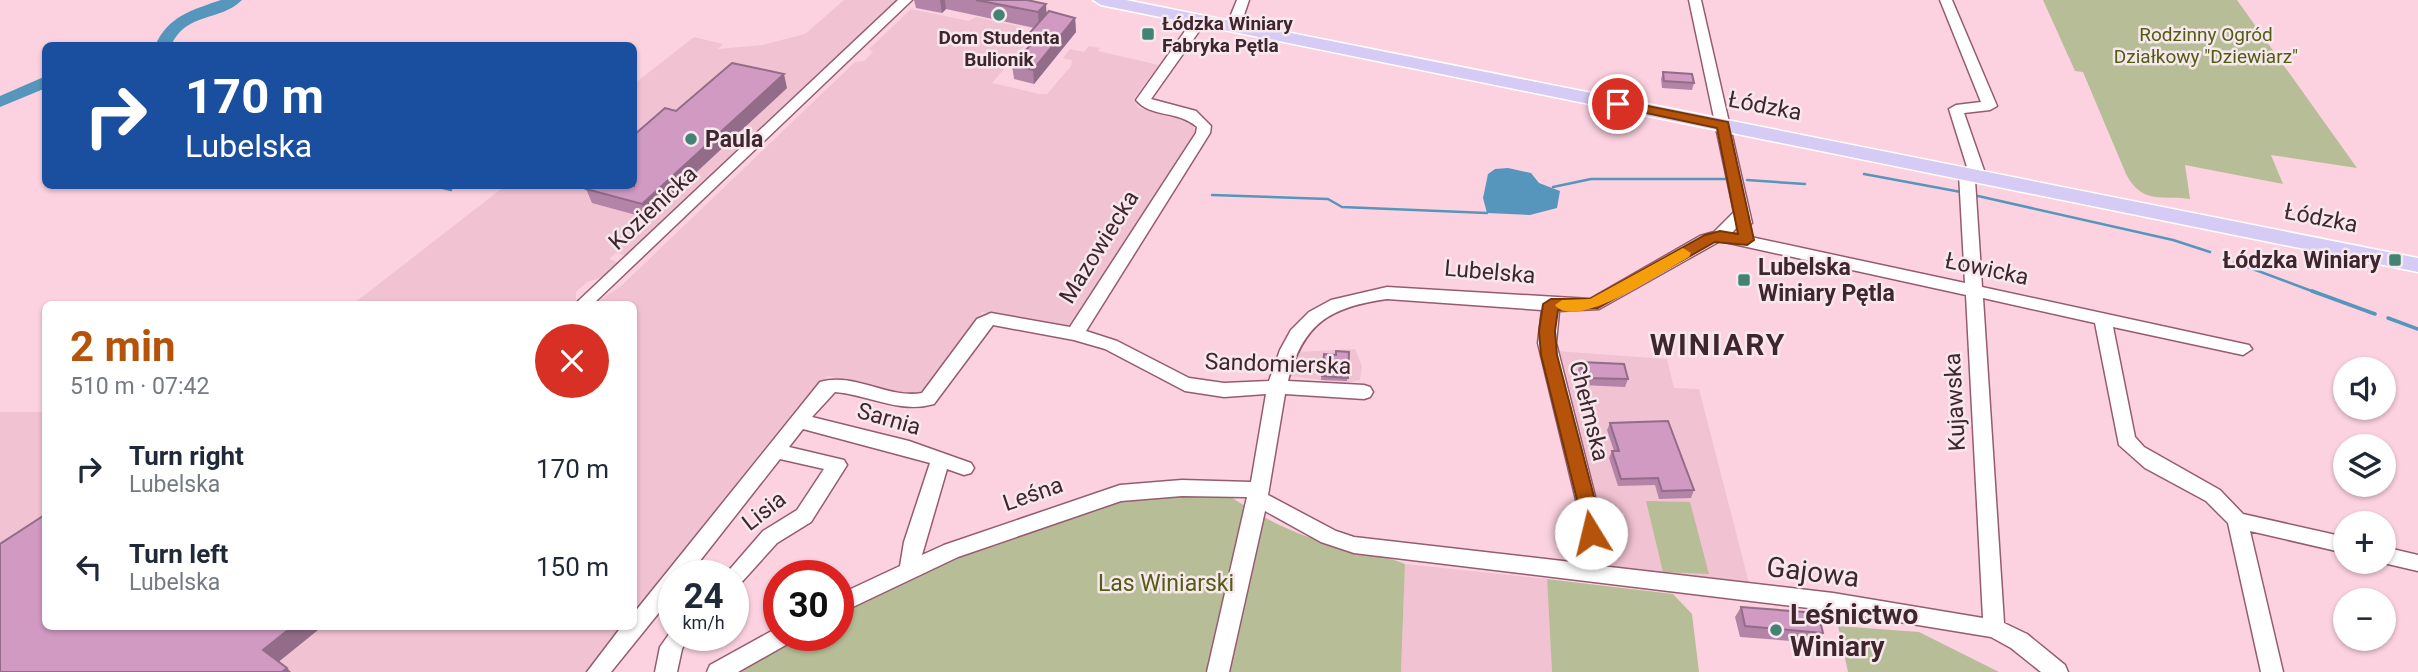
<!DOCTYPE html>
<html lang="en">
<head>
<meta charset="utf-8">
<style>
  body { margin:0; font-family:Roboto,sans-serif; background:#f6f6f7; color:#1f2937; height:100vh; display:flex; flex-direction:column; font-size:26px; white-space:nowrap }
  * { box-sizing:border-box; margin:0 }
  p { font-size:23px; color:#747a83 }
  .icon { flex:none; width:38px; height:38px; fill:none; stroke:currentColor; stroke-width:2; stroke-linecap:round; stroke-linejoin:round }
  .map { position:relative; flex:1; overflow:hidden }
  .details { position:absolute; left:42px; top:301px; width:595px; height:329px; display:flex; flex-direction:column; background:#fff; border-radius:10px; box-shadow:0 2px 5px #0004 }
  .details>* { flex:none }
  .hud { position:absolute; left:42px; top:42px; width:595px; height:147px; border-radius:10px; box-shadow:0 2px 5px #0004; background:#1a4fa0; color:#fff; overflow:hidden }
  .fabs { position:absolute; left:2333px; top:357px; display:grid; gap:14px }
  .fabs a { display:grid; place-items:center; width:63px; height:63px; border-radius:50%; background:#fff; box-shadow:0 2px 5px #0004; font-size:35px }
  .speed { position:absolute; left:658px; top:560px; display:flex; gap:14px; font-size:35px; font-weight:700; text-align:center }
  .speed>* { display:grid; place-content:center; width:91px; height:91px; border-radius:50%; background:#fff; box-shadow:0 2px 5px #0004; line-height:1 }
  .speed small { font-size:18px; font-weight:400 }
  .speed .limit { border:10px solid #d22; background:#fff; color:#111 }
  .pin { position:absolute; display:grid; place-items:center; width:60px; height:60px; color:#fff; margin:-30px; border:4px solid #fff; border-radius:50%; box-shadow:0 2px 7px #0007 }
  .me { position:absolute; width:77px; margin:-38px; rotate:351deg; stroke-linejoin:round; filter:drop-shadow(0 0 5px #0008) }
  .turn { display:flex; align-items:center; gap:24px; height:147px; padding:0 28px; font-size:32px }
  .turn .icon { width:91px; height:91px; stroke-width:2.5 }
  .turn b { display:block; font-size:49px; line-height:60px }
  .round { display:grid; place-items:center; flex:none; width:74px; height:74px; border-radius:37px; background:#f6f6f7 }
  .summary { display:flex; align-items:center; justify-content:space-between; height:119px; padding:0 28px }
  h1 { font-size:42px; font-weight:700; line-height:52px; color:#b45309 }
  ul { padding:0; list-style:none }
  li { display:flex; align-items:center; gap:21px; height:98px; padding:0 28px }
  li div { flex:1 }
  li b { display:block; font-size:26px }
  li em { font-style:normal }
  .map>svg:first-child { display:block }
  .built { fill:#f1c2d2 }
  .green { fill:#b7be97 }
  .water { fill:#5696bc }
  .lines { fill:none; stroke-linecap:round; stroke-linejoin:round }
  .stream-far1 { stroke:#5696bc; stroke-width:2.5 }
  .stream { stroke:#5696bc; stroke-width:3.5 }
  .river { fill:#5696bc; fill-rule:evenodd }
  .minor-casing { stroke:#965b71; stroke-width:3 }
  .major-casing { stroke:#fff; stroke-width:3 }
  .minor { fill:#fff; fill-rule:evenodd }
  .major { fill:#d6cbf4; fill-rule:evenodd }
  .wall { fill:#b384a7 }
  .shaded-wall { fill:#926c88 }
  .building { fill:#d09ac2; stroke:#926c88; stroke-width:2 }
  .route { fill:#b45309; stroke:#753606; stroke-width:2 }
  .slow { fill:#f59e0b }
  .poi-dot { fill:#428373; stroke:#f6e8ed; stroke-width:2.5 }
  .labels { text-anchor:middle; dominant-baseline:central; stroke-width:5; stroke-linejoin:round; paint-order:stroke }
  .far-poi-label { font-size:19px; font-weight:bold; fill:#3e252e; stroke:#f6e8ed; text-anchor:start }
  .far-park-label { font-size:19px; fill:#535c13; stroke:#f6e8ed }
  .street-label { font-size:23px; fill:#3e252e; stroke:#f6e8ed }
  .poi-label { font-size:23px; font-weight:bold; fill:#3e252e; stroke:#f6e8ed; text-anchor:start }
  .park-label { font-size:23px; fill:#535c13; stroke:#f6e8ed }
  .near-street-label { font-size:28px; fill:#3e252e; stroke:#f6e8ed }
  .near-poi-label { font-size:28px; font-weight:bold; fill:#3e252e; stroke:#f6e8ed; text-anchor:start }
  .district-label { font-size:30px; font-weight:bold; letter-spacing:2px; fill:#3e252e; stroke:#f6e8ed }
</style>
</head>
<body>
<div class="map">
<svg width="2418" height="672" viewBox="0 0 2418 672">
  <rect width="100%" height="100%" fill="#fcd2e0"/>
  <!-- built -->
  <path class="built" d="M844 0H900L628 256 616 253 609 259 620 263 606 276 587 282 576 292V304H353L505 186H634V84L694 37 723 44 718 49 762 45 805 34Z
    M911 9 969 21 976 17 1022 27 1020 31 1034 35 992 83 1039 94H1047L1071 66 1072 60 1063 58 1070 49 1084 52 1089 46 1100 48 1098 51 1159 65 1133 100 1139 108 1185 117 1196 131 1072 324 1062 326 982 312 922 394 897 395 828 376 634 616V304H594L621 286 855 62 864 61 873 52 869 49Z
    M1355 349 1362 366 1360 380 1347 383 1289 376 1298 352Z
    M1556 351 1667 359 1674 388 1699 389 1749 583 1612 568Z
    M0 412H45L46 626 625 627 589 672H0Z
    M1405 564 1547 579 1552 672H1401Z"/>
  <!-- green -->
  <path class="green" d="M2043 0H2237L2357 168 2271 155 2283 184 2185 165 2190 199C2167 195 2142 206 2126 174L2083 72 2075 71Z
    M1228 495C1265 520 1298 536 1342 547 1364 553 1384 555 1405 564L1401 672H731L796 635H838V611L933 565 1130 496Z
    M1646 501 1690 502 1709 574 1663 572Z
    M1547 579 1673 594 1692 614 1699 672H1552Z
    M1838 626 1919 632 1999 672H1848Z"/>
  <!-- water -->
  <path class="water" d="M1508 168 1531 173 1539 183 1560 191 1557 208 1530 215 1487 213 1483 198 1488 174 1495 169Z"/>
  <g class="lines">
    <!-- stream-far1 -->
    <path class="stream-far1" d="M32 88H46
      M1864 174 1961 192
      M1747 180 1805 184
      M435 186 451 190
      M1553 187 1591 179H1728
      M1212 195 1328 199 1342 207 1487 213
      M1978 196 2173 240 2210 252
      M2234 262 2317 293"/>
    <!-- stream -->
    <path class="stream" d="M2312 291 2375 314
      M2388 318 2418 329"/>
    <!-- river -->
    <path class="river" d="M221 0H242C220 22 185 12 171 46H155C168 16 192 10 221 0Z
      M46 76V88L0 107V96Z"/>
    <!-- minor casing -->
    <g class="minor-casing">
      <path id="minor" d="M898 0H912L593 304H575Z
        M1237 0H1249L1240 27 1233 31 1226 27Z
        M1689 0H1701L1752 223 1744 228 1738 226 1732 233 1965 283 1959 174 1968 170 1949 109 1956 105 1981 102 1940 0H1952L1997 106 1990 110 1964 113 1986 176 1983 179 1975 180 1982 287 2249 345 2252 349 2243 355 2113 327 2135 437 2144 447 2220 490 2243 514 2345 537V553L2250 531 2283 672H2261L2228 523 2206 501 2145 468 2119 445 2095 323 1983 298 2004 623 2027 634 2065 665 2068 672H2041L2011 648 1991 637 1833 611 1354 553 1321 542 1265 511 1229 672H1207L1247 497 1182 496 1121 501 958 557 838 614V595L900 566 904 542 930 463 803 429 789 447 844 460 847 465 811 522 777 543 740 584 733 586V576H724L763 531 797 510 824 469 780 459 688 576H674V594L611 672H587L622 626H634V613L820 382C855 372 887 399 922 393L977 319 991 313 1070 327 1196 133 1197 127C1178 110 1151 118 1136 100L1195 17H1205L1207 20 1151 99 1196 111 1211 126 1210 133 1086 331 1117 341 1189 378 1224 383 1269 381 1280 350 1291 330 1309 312 1331 300 1387 287 1590 299 1700 236 1714 232 1734 212ZM1720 241 1966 295 1983 618 1833 593 1601 566 1598 508 1556 343 1559 311 1599 309ZM1387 299 1542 310 1538 343 1578 508 1580 563 1354 537 1336 531 1268 495 1285 394 1364 399 1370 397 1373 392 1370 387 1364 385 1288 381C1303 323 1330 307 1387 299ZM993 325 1074 340 1105 349 1185 391 1224 397 1266 394 1251 482 1182 480 1120 485 944 545 922 555 947 469 964 475 971 473 974 468 971 463 909 441 812 417 835 392C869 395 900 414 934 404Z
        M2384 547 2418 555V571L2379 562H2384Z
        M674 627V635H689L682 649 677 672H655L660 647Z
        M779 627V635H794L791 642 738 672H707L710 665Z"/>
    </g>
    <!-- major casing -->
    <g class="major-casing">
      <path id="major" d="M1093 0H1126L2418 258V272L1101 5Z"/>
    </g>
    <!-- minor -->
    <use href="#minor" class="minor"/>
    <!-- major -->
    <use href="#major" class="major"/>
  </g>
  <!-- wall -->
  <path class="wall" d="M914 0H1027L1047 14 1075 18 1076 32 1034 84 1014 79 1012 65 1028 48 1027 36 1034 28 946 9 942 13 916 8Z
    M1663 72 1694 83 1692 90 1662 88 1661 79Z
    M787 88 647 218 592 203 586 189 676 111Z
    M1349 352 1347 381 1321 380 1324 354 1336 355Z
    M1580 362 1628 379 1625 387 1581 385 1578 370Z
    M1610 423 1694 490 1691 498 1659 499 1655 485 1618 486 1609 458 1612 451H1614L1607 430Z
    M1741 607 1823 633 1817 643 1740 637 1735 617Z"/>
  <!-- shaded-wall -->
  <path class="shaded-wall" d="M940 0H945L946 9 942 13Z
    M1046 4 1047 20 1039 29 1038 12Z
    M1075 18 1076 32 1034 84 1033 70Z
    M784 74 787 88 647 218 642 204Z
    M293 626H323L276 664 263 650Z
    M287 668 291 672H282Z"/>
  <!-- building -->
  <path class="building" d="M976 0H1027L1046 4 1038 12Z
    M1049 11 1075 18 1033 70 1012 65 1037 38 1027 36Z
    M732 63 784 74 642 204 586 189 589 186H634V135L665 108 676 111Z
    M1663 72 1692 74 1694 83 1664 81Z
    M1336 351 1349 352 1348 378 1322 376 1324 354 1336 355Z
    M1580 362 1624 364 1628 379 1584 378Z
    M1668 421 1694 490 1662 491 1658 478 1621 479 1612 451H1619L1610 423Z
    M46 514V626H293L263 650 287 668 282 672H0V544Z
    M1741 607 1818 613 1823 633 1745 626Z"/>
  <!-- route -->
  <path class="route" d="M1618 100 1728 122 1754 240 1747 245 1715 242 1598 308 1558 310 1555 331 1557 355 1597 508 1601 533 1591 541 1582 533 1579 508 1541 355 1539 331 1543 304 1551 299H1590L1705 235 1720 231 1738 234 1717 128 1613 106V101Z"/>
  <!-- slow -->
  <path class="slow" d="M1683 248 1691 253 1689 257C1665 270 1577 332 1555 305L1562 300 1590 299Z"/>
  <!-- markers -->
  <g class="poi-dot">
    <circle cx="999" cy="15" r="7"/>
    <rect x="1141" y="27" width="14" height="14" rx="3.5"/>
    <circle cx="691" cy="139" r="7"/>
    <rect x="2388" y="253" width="14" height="14" rx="3.5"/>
    <rect x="1737" y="273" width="14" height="14" rx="3.5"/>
    <circle cx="1776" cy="630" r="7"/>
  </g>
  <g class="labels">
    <!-- far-poi labels -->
    <g class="far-poi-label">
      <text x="1162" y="23">Łódzka Winiary<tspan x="1162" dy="22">Fabryka Pętla</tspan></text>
      <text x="999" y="37" text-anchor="middle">Dom Studenta<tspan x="999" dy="22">Bulionik</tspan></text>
    </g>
    <!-- far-park labels -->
    <g class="far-park-label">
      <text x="2206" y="34">Rodzinny Ogród<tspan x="2206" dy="22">Działkowy "Dziewiarz"</tspan></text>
    </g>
    <!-- street labels -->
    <g class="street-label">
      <text transform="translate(1765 106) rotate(11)">Łódzka</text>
      <text transform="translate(653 208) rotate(-43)">Kozienicka</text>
      <text transform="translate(2321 218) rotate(11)">Łódzka</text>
      <text transform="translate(1099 247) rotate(-58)">Mazowiecka</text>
      <text transform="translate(1987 269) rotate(12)">Łowicka</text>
      <text transform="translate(1490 272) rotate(5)">Lubelska</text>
      <text transform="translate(1278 364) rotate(2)">Sandomierska</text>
      <text transform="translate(1955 402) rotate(-93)">Kujawska</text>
      <text transform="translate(1589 411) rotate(76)">Chełmska</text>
      <text transform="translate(889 419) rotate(16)">Sarnia</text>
      <text transform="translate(1033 494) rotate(-19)">Leśna</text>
      <text transform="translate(764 511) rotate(-38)">Lisia</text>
    </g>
    <!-- poi labels -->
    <g class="poi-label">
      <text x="705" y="139">Paula</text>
      <text x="2381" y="260" text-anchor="end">Łódzka Winiary</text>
      <text x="1758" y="267">Lubelska<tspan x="1758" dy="26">Winiary Pętla</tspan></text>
    </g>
    <!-- park labels -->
    <g class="park-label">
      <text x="1166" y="583">Las Winiarski</text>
    </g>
    <!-- near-street labels -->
    <g class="near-street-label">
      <text transform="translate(1813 572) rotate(7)">Gajowa</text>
    </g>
    <!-- near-poi labels -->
    <g class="near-poi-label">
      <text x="1790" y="614">Leśnictwo<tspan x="1790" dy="32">Winiary</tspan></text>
    </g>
    <!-- district labels -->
    <g class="district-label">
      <text x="1718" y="344">WINIARY</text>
    </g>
  </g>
</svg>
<div class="fabs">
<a><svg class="icon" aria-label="sound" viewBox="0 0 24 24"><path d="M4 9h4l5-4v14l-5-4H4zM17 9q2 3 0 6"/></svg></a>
<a><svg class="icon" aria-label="layers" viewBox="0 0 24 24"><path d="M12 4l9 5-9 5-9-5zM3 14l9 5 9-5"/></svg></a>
<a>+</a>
<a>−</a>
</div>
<div class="speed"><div>24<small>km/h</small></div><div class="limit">30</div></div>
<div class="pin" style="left:1618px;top:104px;background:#d93025"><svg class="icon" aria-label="arrive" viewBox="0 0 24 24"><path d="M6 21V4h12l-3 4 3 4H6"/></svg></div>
<svg class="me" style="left:1591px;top:533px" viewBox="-20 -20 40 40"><circle r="19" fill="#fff"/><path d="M0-13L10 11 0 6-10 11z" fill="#b45309"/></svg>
<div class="hud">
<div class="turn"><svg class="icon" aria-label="right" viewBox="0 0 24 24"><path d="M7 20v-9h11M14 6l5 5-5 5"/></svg><div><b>170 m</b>Lubelska</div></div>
</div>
<section class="details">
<div class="summary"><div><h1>2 min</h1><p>510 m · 07:42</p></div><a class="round" style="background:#d93025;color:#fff"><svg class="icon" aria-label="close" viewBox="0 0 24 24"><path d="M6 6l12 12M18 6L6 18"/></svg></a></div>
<ul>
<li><svg class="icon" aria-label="right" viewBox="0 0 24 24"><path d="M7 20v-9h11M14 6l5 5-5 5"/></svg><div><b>Turn right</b><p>Lubelska</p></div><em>170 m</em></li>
<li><svg class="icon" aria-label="left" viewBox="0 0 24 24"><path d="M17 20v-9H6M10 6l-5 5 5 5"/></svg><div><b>Turn left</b><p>Lubelska</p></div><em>150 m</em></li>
</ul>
</section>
</div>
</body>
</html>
